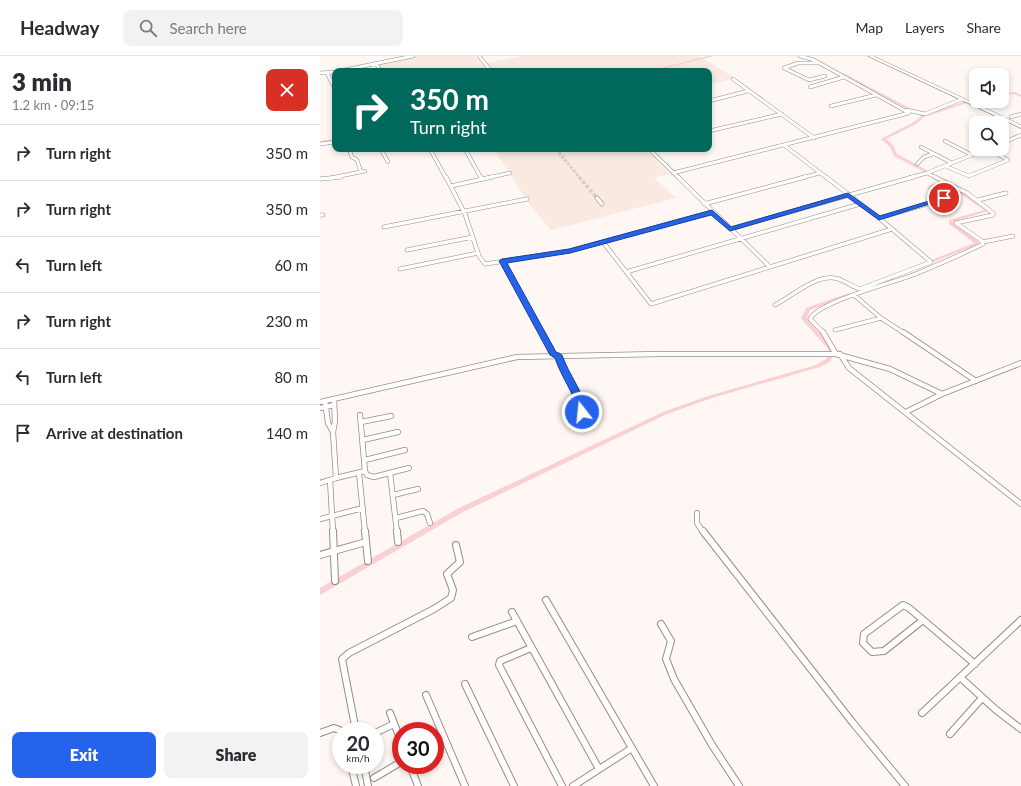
<!DOCTYPE html>
<html lang="en">
<head>
<meta charset="utf-8">
<style>
  body { margin:0; font-family:Lato,sans-serif; background:#f2f2f3; color:#2b2b33; height:100vh; display:flex; flex-direction:column; font-size:15px; white-space:nowrap }
  * { box-sizing:border-box; margin:0 }
  p { font-size:13px; color:#7c7c81 }
  .icon { flex:none; width:22px; height:22px; fill:none; stroke:currentColor; stroke-width:2; stroke-linecap:round; stroke-linejoin:round }
  .map { position:relative; flex:1; overflow:hidden }
  .drawer { display:flex; flex-direction:column; background:#fff; width:320px }
  .drawer>* { flex:none }
  .hud { position:absolute; left:12px; top:12px; width:380px; height:84px; border-radius:8px; box-shadow:0 2px 6px #0003; background:#00695c; color:#fff; overflow:hidden }
  .tools { position:absolute; left:649px; top:12px; display:grid; gap:8px }
  .tools a { display:grid; place-items:center; width:40px; height:40px; border-radius:8px; background:#fff; box-shadow:0 2px 6px #0003; font-size:20px }
  .speed { position:absolute; left:12px; top:666px; display:flex; gap:8px; font-size:20px; font-weight:700; text-align:center }
  .speed>* { display:grid; place-content:center; width:52px; height:52px; border-radius:50%; background:#fff; box-shadow:0 2px 6px #0003; line-height:1 }
  .speed small { font-size:10px; font-weight:400 }
  .speed .limit { border:6px solid #d22; background:#fff; color:#111 }
  .pin { position:absolute; display:grid; place-items:center; width:34px; height:34px; color:#fff; margin:-17px; border:2px solid #fff; border-radius:50%; box-shadow:0 1px 4px #0007 }
  .me { position:absolute; width:44px; margin:-22px; rotate:344deg; stroke-linejoin:round; filter:drop-shadow(0 0 3px #0008) }
  .turn { display:flex; align-items:center; gap:14px; height:84px; padding:0 12px; font-size:18px }
  .turn .icon { width:52px; height:52px; stroke-width:2.5 }
  .turn b { display:block; font-size:28px; line-height:34px }
  .round { display:grid; place-items:center; flex:none; width:42px; height:42px; border-radius:8px; background:#f2f2f3 }
  .headline { display:flex; align-items:center; justify-content:space-between; height:68px; padding:0 12px }
  h1 { font-size:24px; font-weight:800; line-height:30px }
  .action { display:flex; gap:8px; margin-top:auto; padding:8px 12px }
  .action a { flex:1; height:46px; border-radius:8px; background:#2563eb; color:#fff; font-size:16px; font-weight:800; line-height:46px; text-align:center }
  .action a+a { background:#f2f2f3; color:#2b2b33 }
  ul { padding:0; list-style:none }
  li { display:flex; align-items:center; gap:12px; height:56px; padding:0 12px; border-top:1px solid #e1e1e2 }
  li div { flex:1 }
  li b { display:block; font-size:15px }
  li em { font-style:normal }
  header { display:flex; align-items:center; gap:24px; box-sizing:border-box; height:56px; padding:0 20px; background:#fff; border-bottom:1px solid #e1e1e2 }
  header strong { font-size:19px }
  nav { display:flex; gap:22px; margin-inline-start:auto; font-size:14px }
  .search { width:280px; height:36px; background:#f2f2f3; display:flex; align-items:center; gap:10px; box-sizing:border-box; padding:0 14px; border-radius:8px; color:#7c7c81; font-size:15px }
  main { display:flex; flex:1; min-height:0 }
  .map>svg:first-child { display:block }
  .built { fill:#f9e9e0 }
  .lines { fill:none; stroke-linecap:round; stroke-linejoin:round }
  .canal { fill:#fad0d2; fill-rule:evenodd }
  .minor-tunnel-far1 { stroke:#d6cecb; stroke-width:3; stroke-dasharray:3 1.5; stroke-linecap:butt }
  .minor-tunnel { stroke:#d6cecb; stroke-width:3.5; stroke-dasharray:3.5 2; stroke-linecap:butt }
  .minor-far3-casing { stroke:#988c86; stroke-width:4 }
  .minor-far2-casing { stroke:#988c86; stroke-width:4.5 }
  .minor-far1-casing { stroke:#988c86; stroke-width:6 }
  .minor-casing { stroke:#988c86; stroke-width:8 }
  .primary-casing { stroke:#988c86; stroke-width:1 }
  .minor-far3 { stroke:#fff; stroke-width:3 }
  .minor-far2 { stroke:#fff; stroke-width:3.5 }
  .minor-far1 { stroke:#fff; stroke-width:4.5 }
  .minor { stroke:#fff; stroke-width:6 }
  .primary { fill:#fff; fill-rule:evenodd }
  .route { fill:#2563eb; stroke:#184099 }
</style>
</head>
<body>
<header>
<strong>Headway</strong>
<div class="search"><svg class="icon" aria-label="search" viewBox="0 0 24 24"><circle cx="10" cy="10" r="6"/><path d="M15 15l6 6"/></svg>Search here</div>
<nav><a>Map</a><a>Layers</a><a>Share</a></nav>
</header>
<main>
<section class="drawer">
<div class="headline"><div><h1>3 min</h1><p>1.2 km · 09:15</p></div><a class="round" style="background:#d93025;color:#fff"><svg class="icon" aria-label="close" viewBox="0 0 24 24"><path d="M6 6l12 12M18 6L6 18"/></svg></a></div>
<ul>
<li><svg class="icon" aria-label="right" viewBox="0 0 24 24"><path d="M7 20v-9h11M14 6l5 5-5 5"/></svg><div><b>Turn right</b></div><em>350 m</em></li>
<li><svg class="icon" aria-label="right" viewBox="0 0 24 24"><path d="M7 20v-9h11M14 6l5 5-5 5"/></svg><div><b>Turn right</b></div><em>350 m</em></li>
<li><svg class="icon" aria-label="left" viewBox="0 0 24 24"><path d="M17 20v-9H6M10 6l-5 5 5 5"/></svg><div><b>Turn left</b></div><em>60 m</em></li>
<li><svg class="icon" aria-label="right" viewBox="0 0 24 24"><path d="M7 20v-9h11M14 6l5 5-5 5"/></svg><div><b>Turn right</b></div><em>230 m</em></li>
<li><svg class="icon" aria-label="left" viewBox="0 0 24 24"><path d="M17 20v-9H6M10 6l-5 5 5 5"/></svg><div><b>Turn left</b></div><em>80 m</em></li>
<li><svg class="icon" aria-label="arrive" viewBox="0 0 24 24"><path d="M6 21V4h12l-3 4 3 4H6"/></svg><div><b>Arrive at destination</b></div><em>140 m</em></li>
</ul>
<div class="action"><a>Exit</a><a>Share</a></div>
</section>
<div class="map">
<svg width="701" height="730" viewBox="0 0 701 730">
  <rect width="100%" height="100%" fill="#fff7f3"/>
  <!-- built -->
  <path class="built" d="M94 0H155L168 15H64L59 7Z
    M202 0H379L415 22 389 29V15H174L167 7Z
    M174 93H325L350 118 334 122 356 142 231 174 209 148Z"/>
  <g class="lines">
    <!-- canal -->
    <path class="canal" d="M388 0H394L334 15H328Z
      M523 17 603 59 656 42V44L604 61 596 68 566 83 573 89 577 98 614 118V120H612L574 100 570 91 561 83 594 66 601 60 522 19 521 18Z
      M695 36 701 39V41L694 38 682 39V37Z
      M15 83V85L0 87V85Z
      M625 126H627L667 151 668 155 633 166 659 186V188L606 209H604V207L654 187 629 168V164L664 154 663 153 625 128Z
      M570 222H572L574 223 549 234H545L544 233Z
      M529 237 532 239 531 240 490 254 487 262 514 293 511 305 500 311 392 342 347 358 143 456 0 539V532L139 452 343 356 388 340 496 309 506 303 508 293 481 262 486 252Z"/>
    <!-- minor-tunnel-far1 -->
    <path class="minor-tunnel-far1" d="M236 93 260 122"/>
    <!-- minor-tunnel -->
    <path class="minor-tunnel" d="M259 121 277 142"/>
    <!-- minor-far3 casing -->
    <g class="minor-far3-casing">
      <path id="minor-far3" d="M159 0 171 15
        M498 7H478L464 12 489 24 505 20
        M56 8 61 15
        M19 15 93 0
        M0 17 15 16
        M7 17 13 29
        M413 23 494 82
        M490 31 524 21
        M389 45 428 35
        M511 50 556 39
        M587 54 605 58 642 43
        M691 61 701 58
        M389 75 462 58
        M625 85 652 99
        M682 87 701 79
        M0 88 15 86
        M464 89 507 122
        M601 91 632 107
        M29 93 32 101 37 104 41 116
        M61 93 68 106
        M110 93 126 122
        M145 93 161 122
        M329 93 359 122
        M597 108 604 101 613 98
        M625 110 649 120 688 104 668 93
        M353 117 589 57 494 4 480 0
        M607 117 617 122
        M11 122 45 115
        M167 122 190 117
        M481 122 500 117
        M589 122 607 117 667 93"/>
    </g>
    <!-- minor-far2 casing -->
    <g class="minor-far2-casing">
      <path id="minor-far2" d="M126 121 145 158 159 200 165 208 250 195 392 156
        M161 121 162 123
        M358 121 449 210
        M0 123 21 121
        M131 130 172 121
        M277 142 282 148
        M658 144 686 137
        M384 148 485 121
        M0 159H3
        M559 162 624 143V141L611 132 624 126
        M64 171 207 143
        M410 173 593 121
        M283 186 331 248 572 173
        M663 186 693 180
        M87 194 153 181
        M183 205 222 277
        M80 213 158 197
        M306 216 540 148
        M534 239 561 262 584 277
        M455 249C472 240 494 220 514 222 524 223 531 231 540 233L611 206 559 162 506 121
        M515 274 561 262
        M504 277 490 263C499 245 577 226 598 217 620 208 642 198 663 188L662 185 636 167 673 159V157L647 137 615 121"/>
    </g>
    <!-- minor-far1 casing -->
    <g class="minor-far1-casing">
      <path id="minor-far1" d="M222 276 234 299
        M503 276 516 298
        M583 276 656 325
        M520 298 529 312 701 448
        M238 299C245 319 258 335 262 356
        M5 345 8 367 13 376
        M0 346 197 301 339 298H516L570 313 622 338 701 307
        M0 352 14 349
        M586 356 622 338
        M41 366 71 360
        M43 384 78 376
        M45 404 85 394
        M45 415 47 419 54 421 89 412
        M39 417 45 476
        M70 417 77 476
        M16 422 45 415 40 359
        M10 424 13 476
        M0 427 16 422 13 376 15 365 14 343
        M73 439 98 433
        M377 457V467L383 476
        M76 462 103 455 107 458 110 467
        M0 463 43 452"/>
    </g>
    <!-- minor casing -->
    <g class="minor-casing">
      <path id="minor" d="M13 475 15 525
        M45 475 48 505
        M77 475 78 486
        M383 475 533 667 585 730
        M0 499 46 486
        M226 544 334 730
        M192 556 279 713
        M603 564 564 595 552 596 543 587 544 578 583 549 589 552 655 608
        M341 568 351 585 346 603 354 623 392 689 419 730
        M152 581 197 565
        M211 592 180 605 179 609 242 730
        M641 622 675 653 701 673
        M145 628 194 730
        M106 639 145 730
        M70 657 81 685
        M602 657 701 564
        M36 675 22 603 29 597 114 553 131 542 133 534 127 518 140 506 136 489
        M0 677 14 672 22 675
        M55 677 74 668
        M630 678 662 642
        M31 709 36 730
        M44 709 48 730
        M90 709 98 730
        M54 722 81 706
        M253 730 312 692"/>
    </g>
    <!-- primary casing -->
    <g class="primary-casing">
      <path id="primary" d="M548 0H553L701 69V72Z"/>
    </g>
    <!-- minor-far3 -->
    <use href="#minor-far3" class="minor-far3"/>
    <!-- minor-far2 -->
    <use href="#minor-far2" class="minor-far2"/>
    <!-- minor-far1 -->
    <use href="#minor-far1" class="minor-far1"/>
    <!-- minor -->
    <use href="#minor" class="minor"/>
    <!-- primary -->
    <use href="#primary" class="primary"/>
  </g>
  <!-- route -->
  <path class="route" d="M528 137 560 160 622 141 628 142 559 164 527 141 410 175 391 159 250 197 187 207 236 296 242 299C249 319 263 335 267 356L262 359 258 356C254 336 241 321 235 302L230 299 179 205 182 203 249 193 392 154 411 171Z"/>
</svg>
<div class="tools">
<a><svg class="icon" aria-label="sound" viewBox="0 0 24 24"><path d="M4 9h4l5-4v14l-5-4H4zM17 9q2 3 0 6"/></svg></a>
<a><svg class="icon" aria-label="search" viewBox="0 0 24 24"><circle cx="10" cy="10" r="6"/><path d="M15 15l6 6"/></svg></a>
</div>
<div class="speed"><div>20<small>km/h</small></div><div class="limit">30</div></div>
<div class="pin" style="left:624px;top:142px;background:#d93025"><svg class="icon" aria-label="arrive" viewBox="0 0 24 24"><path d="M6 21V4h12l-3 4 3 4H6"/></svg></div>
<svg class="me" style="left:262px;top:356px" viewBox="-20 -20 40 40"><circle r="17" fill="#2563eb" stroke="#fff" stroke-width="3"/><path d="M0-11L8 9 0 5-8 9z" fill="#fff"/></svg>
<div class="hud">
<div class="turn"><svg class="icon" aria-label="right" viewBox="0 0 24 24"><path d="M7 20v-9h11M14 6l5 5-5 5"/></svg><div><b>350 m</b>Turn right</div></div>
</div>
</div>
</main>
</body>
</html>
